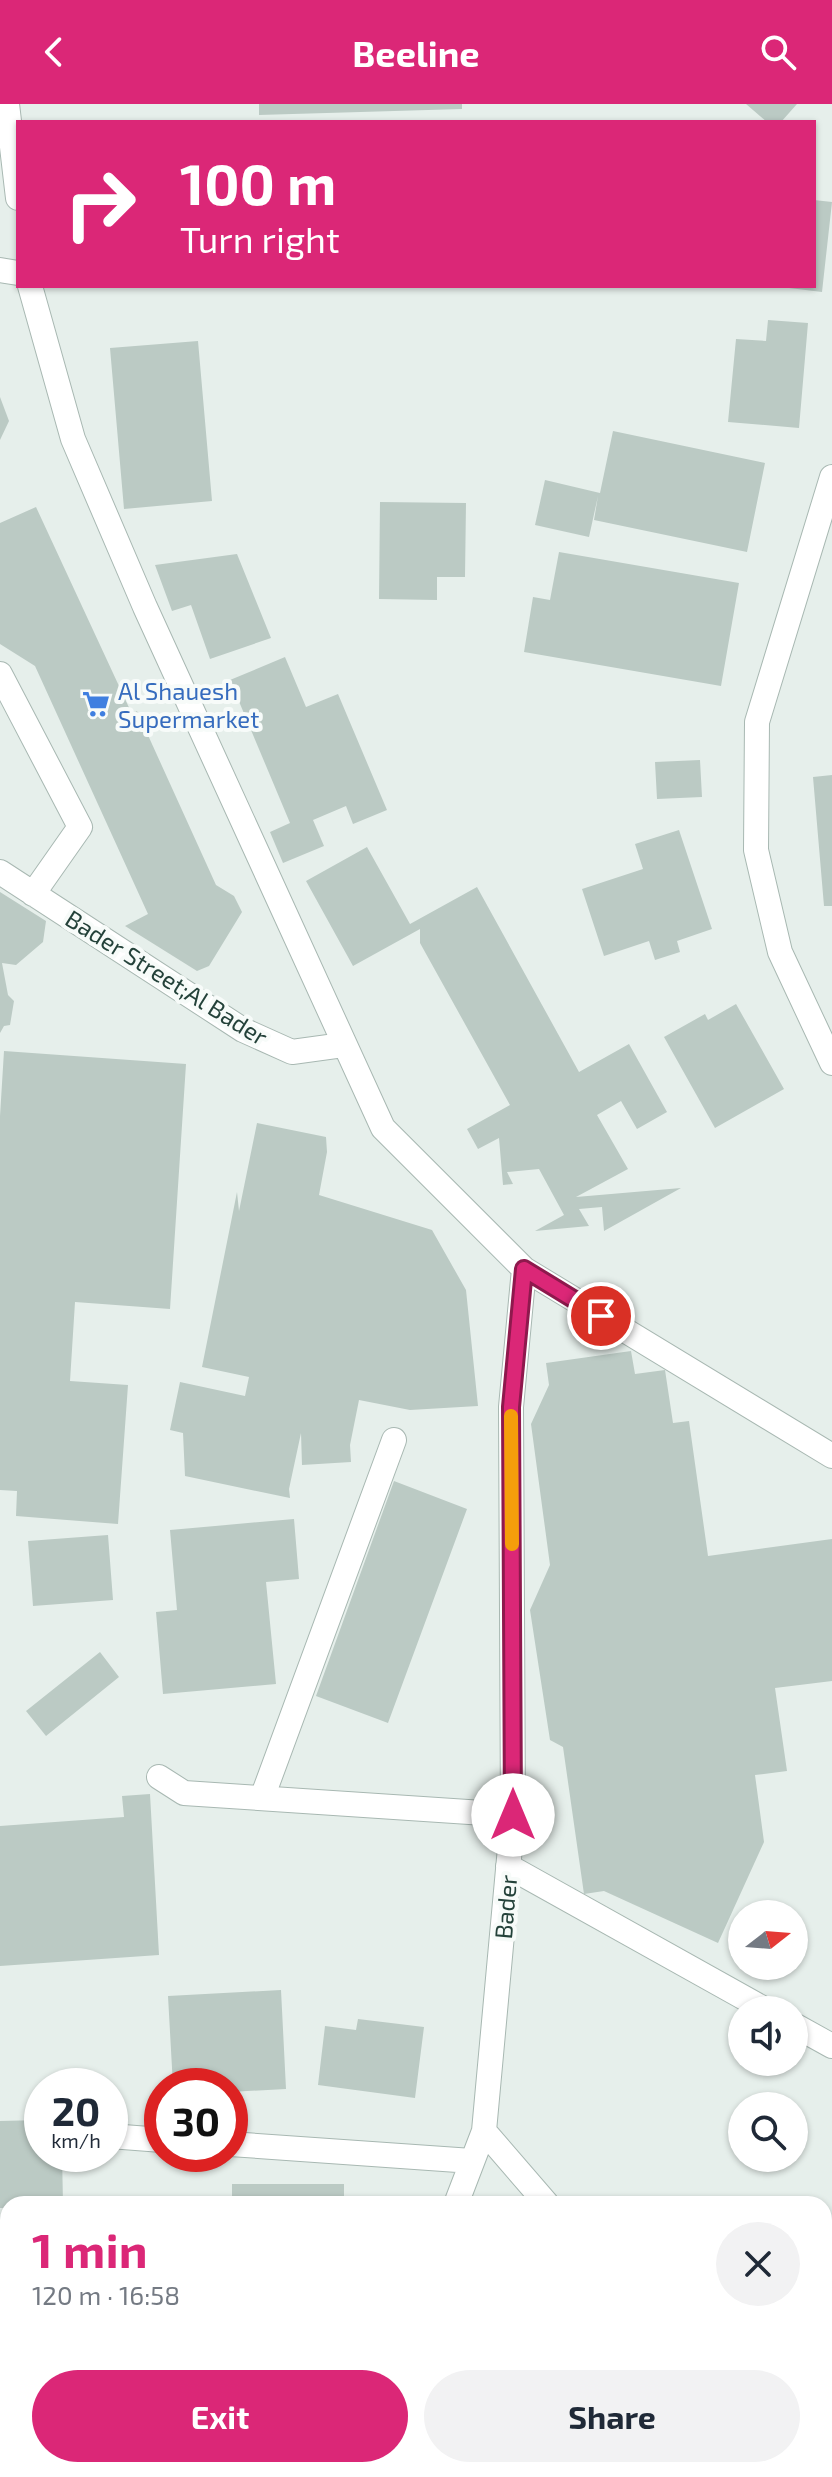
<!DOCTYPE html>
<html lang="en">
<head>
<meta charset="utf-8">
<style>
  body { margin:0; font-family:"Exo 2",sans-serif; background:#f2f2f3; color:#1f2937; height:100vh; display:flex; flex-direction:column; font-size:30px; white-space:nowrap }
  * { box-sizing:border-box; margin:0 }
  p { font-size:26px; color:#747a83 }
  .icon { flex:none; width:44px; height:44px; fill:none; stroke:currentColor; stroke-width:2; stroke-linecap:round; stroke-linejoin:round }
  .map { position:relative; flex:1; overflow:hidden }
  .panel { position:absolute; left:0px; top:2092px; width:832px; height:282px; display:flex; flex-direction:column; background:#fff; border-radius:24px 24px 0 0; box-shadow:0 2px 6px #0004 }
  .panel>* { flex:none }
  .top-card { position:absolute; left:16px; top:16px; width:800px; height:168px; border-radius:0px; box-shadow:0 2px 6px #0004; background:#db2777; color:#fff; overflow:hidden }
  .needle { width:52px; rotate:73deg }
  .tools { position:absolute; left:728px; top:1796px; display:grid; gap:16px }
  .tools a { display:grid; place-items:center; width:80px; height:80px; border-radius:50%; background:#fff; box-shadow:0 2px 6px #0004; font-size:40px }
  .speed { position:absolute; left:24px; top:1964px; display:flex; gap:16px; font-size:40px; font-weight:700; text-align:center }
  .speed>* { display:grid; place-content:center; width:104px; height:104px; border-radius:50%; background:#fff; box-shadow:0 2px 6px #0004; line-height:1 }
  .speed small { font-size:20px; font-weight:400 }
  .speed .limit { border:12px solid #d22; background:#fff; color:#111 }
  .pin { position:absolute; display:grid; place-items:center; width:68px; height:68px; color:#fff; margin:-34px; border:4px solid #fff; border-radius:50%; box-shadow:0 2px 8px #0007 }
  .me { position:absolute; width:88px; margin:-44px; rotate:0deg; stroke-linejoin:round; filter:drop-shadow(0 0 6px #0008) }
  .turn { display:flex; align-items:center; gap:28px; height:168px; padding:0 32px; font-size:36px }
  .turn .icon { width:104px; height:104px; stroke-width:2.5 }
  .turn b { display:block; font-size:56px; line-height:68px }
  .round { display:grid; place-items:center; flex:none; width:84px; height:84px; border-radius:42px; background:#f2f2f3 }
  .overview { display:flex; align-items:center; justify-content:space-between; height:136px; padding:0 32px }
  h1 { font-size:48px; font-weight:700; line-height:60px; color:#db2777 }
  .primary-button { display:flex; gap:16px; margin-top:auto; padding:16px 32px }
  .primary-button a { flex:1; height:92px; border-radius:48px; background:#db2777; color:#fff; font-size:32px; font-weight:700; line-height:92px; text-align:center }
  .primary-button a+a { background:#f2f2f3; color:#1f2937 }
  header { display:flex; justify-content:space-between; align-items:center; height:104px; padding:0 32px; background:#db2777; color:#fff; font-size:36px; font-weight:700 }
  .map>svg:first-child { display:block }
  .building { fill:#bbcac4 }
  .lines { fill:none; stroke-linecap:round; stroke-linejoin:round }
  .minor-casing { stroke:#a8b8b2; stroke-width:26 }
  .minor { stroke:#fff; stroke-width:24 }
  .route-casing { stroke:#8e194d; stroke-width:20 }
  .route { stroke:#db2777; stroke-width:14 }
  .slow { stroke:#f59e0b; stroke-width:14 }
  .labels { text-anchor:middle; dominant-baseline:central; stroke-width:8; stroke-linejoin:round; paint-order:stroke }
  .shop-label { font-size:24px; fill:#366cbe; stroke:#f7fbf9; text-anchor:start }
  .street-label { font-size:24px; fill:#24423a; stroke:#f7fbf9 }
</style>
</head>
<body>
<header><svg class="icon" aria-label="back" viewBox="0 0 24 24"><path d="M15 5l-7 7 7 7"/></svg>Beeline<svg class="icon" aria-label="search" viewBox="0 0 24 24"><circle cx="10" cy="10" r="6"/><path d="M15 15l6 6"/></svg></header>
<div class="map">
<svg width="832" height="2373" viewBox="0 0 832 2373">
  <rect width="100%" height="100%" fill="#e6efeb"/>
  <!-- building -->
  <path class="building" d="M259 0H462V5L259 11Z
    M746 0H797L781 18H767Z
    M814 96 832 98 822 188 789 184 814 182Z
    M768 216 808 219 799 324 728 318 736 235 766 237Z
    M198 237 212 397 124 405 110 244Z
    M0 293 9 317 0 336Z
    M613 327 765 359 747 448 594 416 598 392 589 433 535 421 545 376 600 389Z
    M380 398 466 399 465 473H437V496L379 495Z
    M36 403 132 610 137 607 216 781 234 792 242 808 209 862 197 867 125 822 148 810 35 562 0 540V419Z
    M559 448 739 479 721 582 524 548 533 493 550 496Z
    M237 450 271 534 210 555 191 501 172 507 155 461Z
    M285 553 306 603 338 590 387 706 353 720 346 702 313 716 324 742 283 759 270 728 290 719 230 576Z
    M700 656 702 693 657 695 655 658Z
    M832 671V802H824L813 673Z
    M679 726 712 825 677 837 680 848 655 856 649 837 604 852 582 785 643 765 635 740Z
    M367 743 410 820 477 783 579 968 629 940 667 1008 637 1025 621 997 597 1011 628 1065 576 1093 681 1084 604 1127 602 1103 579 1105 589 1122 535 1127 564 1111 539 1065 507 1068 513 1080 503 1081 499 1034 478 1045 467 1025 510 1001 420 839V825L353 862 306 777Z
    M0 788 46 817 43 838 16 861 2 859 8 891 14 897 10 921 4 922 0 929Z
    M736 900 784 985 715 1024 664 933 705 910 708 916Z
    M4 947 186 960 170 1205 75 1198 70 1277 128 1281 118 1420 16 1412 17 1387 0 1386V1012Z
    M257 1019 326 1033 327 1048 319 1091 432 1126 466 1186 478 1302 410 1306 359 1296 350 1341 351 1358 302 1361 301 1329 289 1385 290 1394 185 1372 183 1329 170 1326 180 1278 245 1292 249 1273 202 1263 237 1088 239 1107Z
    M631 1247 635 1270 665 1266 673 1319 689 1317 708 1452 832 1435V1577L775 1584 787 1667 755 1671 764 1738 718 1839 604 1787 584 1790 563 1643 550 1636 530 1506 550 1461 531 1320 549 1281 546 1259Z
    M394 1377 467 1405 388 1619 316 1592Z
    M294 1415 299 1475 266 1478 276 1580 163 1590 156 1508 177 1506 170 1426Z
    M108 1431 113 1496 33 1502 28 1437Z
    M100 1548 119 1573 46 1632 26 1607Z
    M150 1690 159 1851 0 1862V1722L124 1713 122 1692Z
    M281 1886 286 1985 230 1988V1982H173L168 1892Z
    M358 1915 424 1923 415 1994 318 1981 325 1922 356 1926Z
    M42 2016V2050H62L63 2100H8V2104H0V2017Z
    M232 2080H344V2100H232Z
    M832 2211V2314L824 2318V2215Z
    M0 2218H8V2284L0 2283Z
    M412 2366H484L482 2373H410Z"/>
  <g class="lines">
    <!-- minor casing -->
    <g class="minor-casing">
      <path id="minor" d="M7 0 18 94
        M0 166 18 169
        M30 182 73 335 145 503 383 1024 524 1165 832 1352
        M832 373 757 618 756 746 780 848 832 959
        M0 570 80 723 33 790
        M0 768 243 926 292 948 343 941
        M159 1673 184 1689 513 1711
        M262 1694 394 1336
        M508 1762 766 1906
        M794 1921 832 1942
        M484 2027 547 2100
        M110 2032 162 2036
        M230 2040 472 2057
        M456 2100 484 2027 513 1711 511 1303 524 1165
        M775 2366 781 2373
        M355 2373 357 2366"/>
    </g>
    <!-- minor -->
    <use href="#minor" class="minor"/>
  </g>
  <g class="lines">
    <!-- route casing -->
    <g class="route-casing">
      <path id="route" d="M513 1711 511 1303 524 1165 601 1212"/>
    </g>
    <!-- route -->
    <use href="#route" class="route"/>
    <!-- slow -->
    <path class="slow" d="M511 1312 512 1440"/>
  </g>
  <!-- icons -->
  <defs>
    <g id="supermarket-bare" transform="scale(2.16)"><path d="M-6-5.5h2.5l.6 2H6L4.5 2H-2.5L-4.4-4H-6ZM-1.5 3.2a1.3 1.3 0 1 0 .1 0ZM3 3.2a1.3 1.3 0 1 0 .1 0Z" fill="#3f7fe0" stroke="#f7fbf9" stroke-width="2.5" paint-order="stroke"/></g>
  </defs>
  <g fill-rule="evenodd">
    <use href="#supermarket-bare" x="96" y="600"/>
  </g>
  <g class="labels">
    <!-- shop labels -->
    <g class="shop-label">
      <text x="118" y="586">Al Shauesh<tspan x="118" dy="28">Supermarket</tspan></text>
    </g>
    <!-- street labels -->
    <g class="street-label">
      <text transform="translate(167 873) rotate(32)">Bader Street;Al Bader</text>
      <text transform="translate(505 1803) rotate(-85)">Bader</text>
    </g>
  </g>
</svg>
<div class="tools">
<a><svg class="needle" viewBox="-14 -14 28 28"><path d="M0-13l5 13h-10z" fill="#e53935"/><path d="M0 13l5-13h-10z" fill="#747a83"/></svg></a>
<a><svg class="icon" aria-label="sound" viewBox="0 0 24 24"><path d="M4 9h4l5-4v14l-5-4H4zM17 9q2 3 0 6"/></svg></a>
<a><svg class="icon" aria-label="search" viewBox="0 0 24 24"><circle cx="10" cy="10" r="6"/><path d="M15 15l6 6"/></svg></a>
</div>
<div class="speed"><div>20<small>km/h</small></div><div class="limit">30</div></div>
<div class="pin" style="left:601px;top:1212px;background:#d93025"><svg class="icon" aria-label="arrive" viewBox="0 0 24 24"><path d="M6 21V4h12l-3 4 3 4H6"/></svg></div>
<svg class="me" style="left:513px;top:1711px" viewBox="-20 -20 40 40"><circle r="19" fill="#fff"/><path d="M0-13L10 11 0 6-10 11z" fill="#db2777"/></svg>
<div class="top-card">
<div class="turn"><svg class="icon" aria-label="right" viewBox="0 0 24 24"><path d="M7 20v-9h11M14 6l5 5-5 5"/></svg><div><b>100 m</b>Turn right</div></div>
</div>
<section class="panel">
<div class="overview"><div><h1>1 min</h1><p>120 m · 16:58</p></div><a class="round"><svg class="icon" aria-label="close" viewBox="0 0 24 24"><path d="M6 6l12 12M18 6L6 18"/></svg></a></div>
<div class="primary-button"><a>Exit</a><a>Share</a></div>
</section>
</div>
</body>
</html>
